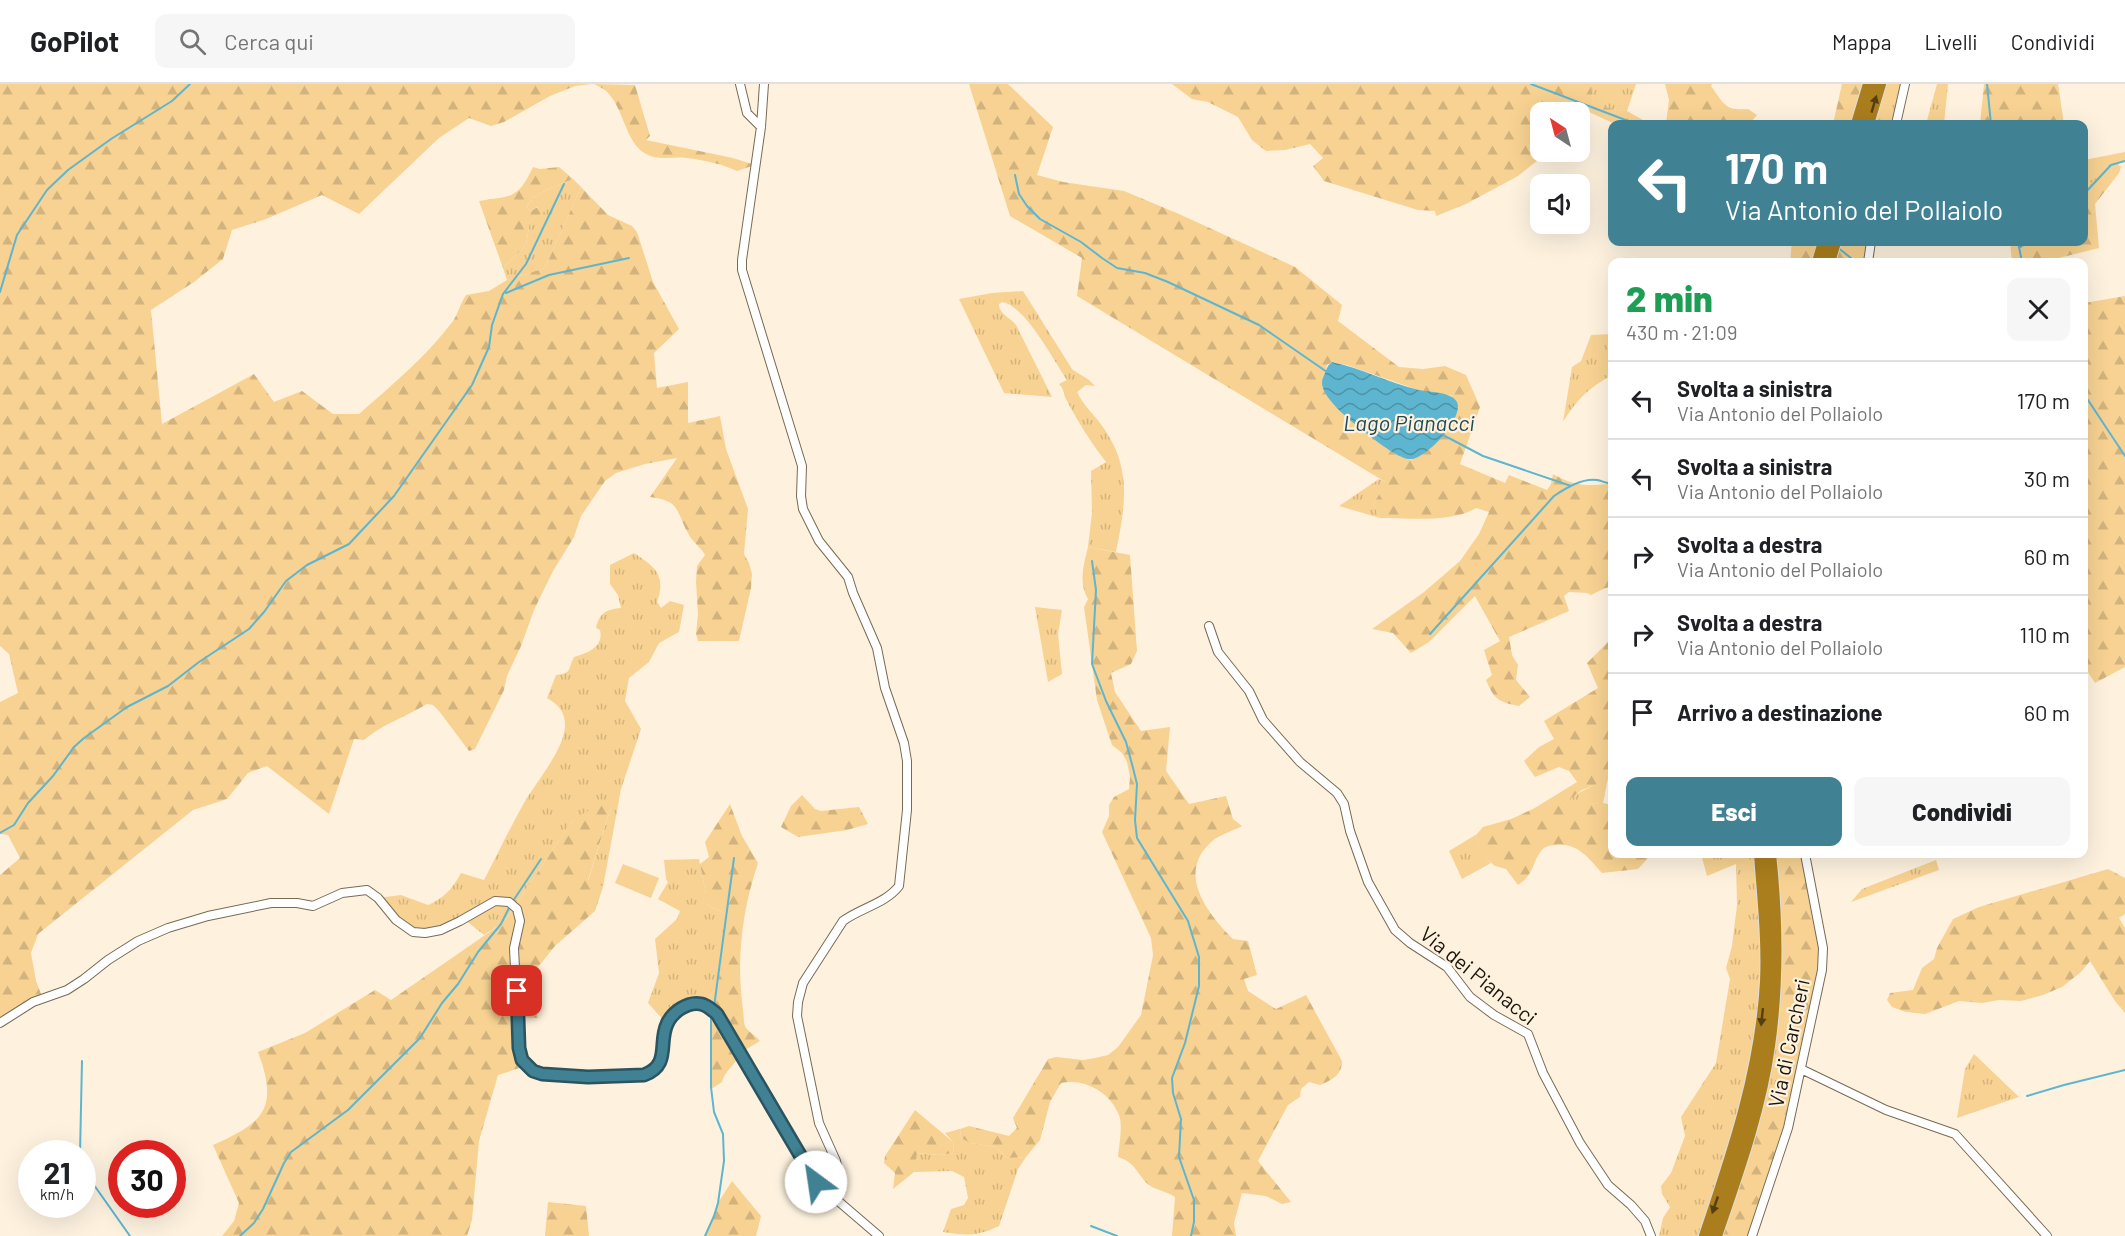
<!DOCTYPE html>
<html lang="it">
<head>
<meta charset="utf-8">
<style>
  body { margin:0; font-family:Barlow,sans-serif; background:#f6f6f6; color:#202124; height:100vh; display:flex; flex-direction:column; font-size:22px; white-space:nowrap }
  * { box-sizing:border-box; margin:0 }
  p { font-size:20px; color:#757577 }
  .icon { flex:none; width:33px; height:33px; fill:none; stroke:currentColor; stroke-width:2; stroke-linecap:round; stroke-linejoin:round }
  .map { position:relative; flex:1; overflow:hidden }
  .panel { position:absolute; left:1608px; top:174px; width:480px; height:600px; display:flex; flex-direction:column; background:#fff; border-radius:12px; box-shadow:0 6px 24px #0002 }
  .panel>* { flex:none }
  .hud { position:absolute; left:1608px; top:36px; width:480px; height:126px; border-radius:12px; box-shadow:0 6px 24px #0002; background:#408194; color:#fff; overflow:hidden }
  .needle { width:39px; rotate:324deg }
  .buttons { position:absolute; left:1530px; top:18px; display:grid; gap:12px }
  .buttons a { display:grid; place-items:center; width:60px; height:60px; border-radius:12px; background:#fff; box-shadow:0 6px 24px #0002; font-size:30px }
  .speed { position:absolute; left:18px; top:1056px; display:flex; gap:12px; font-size:30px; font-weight:700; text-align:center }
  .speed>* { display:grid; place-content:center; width:78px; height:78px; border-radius:50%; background:#fff; box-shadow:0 6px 24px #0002; line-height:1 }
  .speed small { font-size:15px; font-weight:400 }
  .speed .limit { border:9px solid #d22; background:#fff; color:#111 }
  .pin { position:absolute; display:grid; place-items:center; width:51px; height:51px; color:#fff; margin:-26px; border-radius:12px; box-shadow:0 3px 9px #0006 }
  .me { position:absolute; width:66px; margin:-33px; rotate:329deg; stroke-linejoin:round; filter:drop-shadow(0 0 4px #0008) }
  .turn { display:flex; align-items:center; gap:21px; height:126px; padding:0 18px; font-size:27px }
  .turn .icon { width:78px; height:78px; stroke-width:2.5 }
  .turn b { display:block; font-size:42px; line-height:51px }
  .round { display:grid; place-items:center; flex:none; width:63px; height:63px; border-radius:12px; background:#f6f6f6 }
  .summary { display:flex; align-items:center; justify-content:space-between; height:102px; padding:0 18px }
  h1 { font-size:36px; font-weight:800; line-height:45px; color:#1e9e55 }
  .cta { display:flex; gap:12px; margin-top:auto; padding:12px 18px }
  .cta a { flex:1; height:69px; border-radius:12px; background:#408194; color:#fff; font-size:24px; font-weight:800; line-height:69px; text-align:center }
  .cta a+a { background:#f6f6f6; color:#202124 }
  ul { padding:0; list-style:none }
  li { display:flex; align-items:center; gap:18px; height:78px; padding:0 18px; border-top:2px solid #e0e0e0 }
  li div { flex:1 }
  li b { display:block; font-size:22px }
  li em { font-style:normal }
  header { display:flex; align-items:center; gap:36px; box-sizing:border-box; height:84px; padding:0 30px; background:#fff; border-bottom:2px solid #e0e0e0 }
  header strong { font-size:28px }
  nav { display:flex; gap:33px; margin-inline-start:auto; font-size:21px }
  .search { width:420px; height:54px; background:#f6f6f6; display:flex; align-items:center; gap:15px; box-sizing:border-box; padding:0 21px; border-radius:12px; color:#757577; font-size:22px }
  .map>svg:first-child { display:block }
  .grass { fill:url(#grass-tufts) }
  .forest { fill:url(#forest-firs); fill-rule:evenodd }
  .park { fill:#f7d292 }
  .water { fill:url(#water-waves) }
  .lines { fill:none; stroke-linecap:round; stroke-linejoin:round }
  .stream { stroke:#5eb5cf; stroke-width:2 }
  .minor-casing { stroke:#776b56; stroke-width:10 }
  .highway-casing { stroke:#dfdedd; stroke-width:14 }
  .minor { stroke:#fff; stroke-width:8 }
  .highway { stroke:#ab7e1d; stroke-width:12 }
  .oneway { fill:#543f13 }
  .route-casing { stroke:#2a5460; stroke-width:15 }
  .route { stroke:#408194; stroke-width:10 }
  .labels { text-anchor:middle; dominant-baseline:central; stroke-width:4.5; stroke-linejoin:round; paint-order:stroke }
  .street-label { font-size:21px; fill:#1a150d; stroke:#fef2df }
  .water-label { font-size:22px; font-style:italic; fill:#224a55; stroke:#fef2df }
</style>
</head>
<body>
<header>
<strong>GoPilot</strong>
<div class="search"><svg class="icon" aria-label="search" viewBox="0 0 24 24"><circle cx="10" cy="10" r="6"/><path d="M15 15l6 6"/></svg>Cerca qui</div>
<nav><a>Mappa</a><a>Livelli</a><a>Condividi</a></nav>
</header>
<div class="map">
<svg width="2125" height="1152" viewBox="0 0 2125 1152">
  <defs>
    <pattern id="grass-tufts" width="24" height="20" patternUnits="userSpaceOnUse" patternTransform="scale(1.5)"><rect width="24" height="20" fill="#f7d292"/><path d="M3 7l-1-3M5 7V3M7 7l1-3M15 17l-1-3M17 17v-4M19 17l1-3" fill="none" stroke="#d3b37d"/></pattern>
    <pattern id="forest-firs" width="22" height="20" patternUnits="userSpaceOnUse" patternTransform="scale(1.5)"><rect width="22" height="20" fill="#f7d292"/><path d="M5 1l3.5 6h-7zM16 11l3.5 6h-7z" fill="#d3b37d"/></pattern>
    <pattern id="water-waves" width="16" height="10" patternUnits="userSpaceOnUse" patternTransform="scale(1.5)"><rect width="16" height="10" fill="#5eb5cf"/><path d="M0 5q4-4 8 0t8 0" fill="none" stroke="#4d92a6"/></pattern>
  </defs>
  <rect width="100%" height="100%" fill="#fef2df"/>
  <!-- grass -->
  <path class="grass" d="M1591 0H1636L1627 27 1650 40H1636L1623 35V27L1594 22Z
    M1880 0H1905L1896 40H1868Z
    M1937 0H1948L1944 40H1926Z
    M2125 68V77L2111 81 2097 96 2084 104V76Z
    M573 95 581 103 545 184 507 196 503 184 526 161 530 137 546 125 537 123 530 127 527 122C537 107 557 102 573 95Z
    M1023 207 1072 285C1082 293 1085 291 1095 302L1086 301 1077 308C1084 323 1096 332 1105 346 1132 386 1125 423 1116 468L1088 463 1092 429 1091 387 1106 378C1092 360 1078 338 1067 317 1063 311 1065 306 1059 300L1067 296C1054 277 1025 221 1002 218L999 220C998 229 1011 234 1016 241L1052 313 1004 309 959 215 992 209Z
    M1612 250V291C1589 304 1577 315 1563 338L1572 283 1581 277 1591 251Z
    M1379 395 1388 399 1373 420 1380 434 1339 422Z
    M634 469C654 482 667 491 657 518L661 524 670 517 684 521 679 548 659 559 649 578 629 594 625 617 641 645 621 705 603 803 588 797 611 723 573 736 504 838 484 851 464 835 441 846 413 848 378 814 401 811 428 821C443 815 453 804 461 789L484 796C497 771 510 744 524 719 536 698 564 666 565 642 565 628 559 621 547 614L556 591C573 589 567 586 574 573 588 569 604 563 600 546L596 544C599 529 607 525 621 524L618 511 610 500V481Z
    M1035 523 1062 526 1058 550 1062 590 1048 598Z
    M1608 694 1603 719 1562 721C1576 708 1592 703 1608 694Z
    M1477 750C1475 763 1482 770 1491 779L1462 795 1449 767Z
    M1701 770H1760L1765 833 1760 951 1705 1152H1659L1663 1134 1670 1123 1662 1110 1661 1102 1671 1089 1685 1052 1681 1033 1716 979 1730 895 1726 884 1732 862 1737 821 1736 780 1707 792Z
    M699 775 706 810V820L726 830 718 903 703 920H693L667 940 648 919 659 889 655 855 677 835 680 827 658 815 668 798 666 795 664 776Z
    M1936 776 1939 786 1851 818 1862 805Z
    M1774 918 1797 940 1792 956 1801 985 1795 1011 1760 1008Z
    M1974 970 2019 1013 1957 1034 1965 985Z
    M960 1045 961 1054 970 1059 996 1063 1007 1074 1026 1073 1018 1085 999 1142C978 1152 967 1152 943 1148L951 1125 964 1121 968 1114 964 1093 952 1087 914 1088 916 1069 939 1071 954 1069 953 1058 945 1049Z"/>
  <!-- forest -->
  <path class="forest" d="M0 0H591L575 2 550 12 504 38 491 42 469 34 439 54 359 130 322 111 266 135 232 146 223 175 194 198 151 226 162 340 254 290 274 318 302 307 333 330H359C392 301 427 272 453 237 458 230 460 220 466 211L489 207 507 196 545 184 581 103 608 131 632 142 637 148 653 198 679 245 654 269 657 304 688 298V339L720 332 726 365 748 425 744 470 749 479 752 490 751 504 739 557H698L696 550 698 530 696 498 697 482 705 471C700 462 692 458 688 449 675 426 681 417 650 413L677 374 645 380 616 389 605 397 581 432 574 453 553 487 534 526 521 562 507 592 504 606 475 665 469 667 439 627 433 621 427 620C406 633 382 640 364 656L354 655 329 730 267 682 248 689 227 715 193 726 38 850 31 869 36 897 43 915 0 939V791L20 774 8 751 0 750V618L18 609 9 570 0 562Z
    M594 0 635 1 650 52 646 56 733 74 755 81 737 87C722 80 704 76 687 74 673 72 659 77 646 70 625 59 624 23 606 7 603 4 598 2 594 0Z
    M969 0H1008L1053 43 1037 91 1063 98 1124 107 1179 130 1295 183 1342 221 1338 237 1399 283 1423 285 1445 282 1466 291 1480 323 1460 380 1505 399 1509 391 1547 406 1551 400 1553 390C1573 402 1590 403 1612 399V503L1605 504 1591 511 1587 509 1569 508 1564 512 1569 527 1509 553 1512 571 1518 581 1516 596 1530 613 1519 622C1498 618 1494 615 1486 596L1492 591 1484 566 1500 557 1475 512 1429 558 1411 569 1393 549 1372 545 1424 508 1460 477 1479 450 1489 428 1476 424C1453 439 1407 434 1380 434L1373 420 1387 399 1077 212 1082 174 1010 132ZM1332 278 1347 281 1418 306 1452 312 1411 376 1397 371 1386 364 1322 299 1327 281Z
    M1172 0H1591L1594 21 1623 27V35L1636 40H1615L1589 28 1580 40V28H1540V68H1548L1518 92 1466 120 1436 132 1435 127 1418 126 1324 97 1313 82 1323 74 1310 60 1285 66 1266 67 1252 56 1238 33 1208 18 1192 15Z
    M1665 0H1712L1711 2C1723 18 1725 28 1748 25L1757 31 1750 39 1745 40H1666L1669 16Z
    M1842 0H1869L1857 40H1833Z
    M1984 0H2058L2064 40H1980Z
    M2116 78 2121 83 2119 89 2095 120 2099 164 2043 178H2012L2010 158H2084V104L2097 96 2111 81Z
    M533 83 540 85 559 83 573 95C557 102 537 107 527 122L530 127 546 119 550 124 530 137 526 161 503 184 479 117C512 112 518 115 533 83Z
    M1792 158H1824L1818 178H1790Z
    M1835 158H1871L1868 178H1829Z
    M2125 212V583L2095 599 2084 582V219Z
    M1088 463 1130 471 1137 567 1131 580 1111 589 1115 608 1141 647 1170 643 1166 687 1189 720 1226 712 1233 735 1242 742C1231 748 1217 751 1209 760 1177 792 1209 831 1233 855L1248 857 1257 891 1244 895 1248 907 1276 925 1306 911 1342 977C1342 991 1332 996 1320 1001L1309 998 1301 1005 1300 1013 1288 1021 1258 1077 1291 1118 1282 1120 1266 1112 1242 1109 1234 1139 1236 1152H1172L1175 1113C1167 1107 1157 1107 1149 1101 1136 1090 1137 1079 1118 1073 1119 1061 1123 1042 1119 1031 1110 1008 1084 994 1061 999L1050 1018 1040 1056 1026 1073 1007 1074 996 1063 970 1059 961 1054 960 1045 969 1042 1009 1052 1017 1044 1013 1034 1048 975 1056 973 1083 976 1095 974 1108 971 1118 963 1141 931 1153 871 1151 854 1102 748 1109 732V721L1114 713 1129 705 1130 693 1127 678 1122 669 1112 661 1097 616 1084 523 1088 515C1078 499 1084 480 1088 463Z
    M1612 554V694L1582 706 1563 720 1603 719 1612 721V770H1652L1638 785 1602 789C1588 773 1576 757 1553 761 1548 762 1544 763 1541 767 1531 781 1535 789 1518 801L1506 785 1495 782 1481 770 1476 757 1477 750 1483 743 1511 735 1533 725 1577 698 1569 687 1559 683 1535 693 1524 677 1539 663 1554 655 1544 637 1598 604 1587 579Z
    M802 711 815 725 821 727 859 723 868 740 847 746 798 753 781 743 791 722Z
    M606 716 611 723 588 796 603 803 595 827 555 862 530 893 538 934 518 933 526 982 498 991 479 1057 472 1136 467 1152H222L234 1137 239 1119 213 1061C264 1039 279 1024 258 968L305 949 375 906 391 916 504 838 573 736Z
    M730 720 742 752 758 779C742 827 736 875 743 926 744 931 743 940 746 944 750 949 756 952 760 957L740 969C736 981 725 986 722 998L711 1005V935L713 928 703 920 718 903 726 830 706 820V810L700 780 709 773 705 758Z
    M1770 770H1808L1823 864 1801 985C1787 967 1790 961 1797 940L1774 918Z
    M2108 785 2125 794V830L2119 834 2125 844V929L2115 917 2090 877 2081 888 2062 903 2043 911 2021 917 1999 916 1982 919 1959 917 1925 930 1906 928 1892 923 1887 916 1890 909 1913 906 1922 884 1934 875 1937 864 1953 835 1979 823Z
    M1774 1007 1795 1011 1752 1152H1716L1760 1008Z
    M915 1026 953 1058 954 1069 939 1071 917 1069 914 1088 893 1105 895 1089 884 1079 885 1072Z
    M732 1097 761 1132 756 1152H705L714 1132 718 1119Z
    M548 1118 586 1122 589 1152H545Z"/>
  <!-- park -->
  <path class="park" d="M623 780 659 794 651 814 615 799Z"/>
  <!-- water -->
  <path class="water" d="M1332 278C1362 284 1389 299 1419 306 1429 308 1452 308 1457 318 1464 334 1428 373 1412 375 1406 376 1397 371 1392 368 1375 356 1321 319 1322 298 1322 295 1324 292 1325 289 1327 284 1327 282 1332 278Z"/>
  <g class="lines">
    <!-- stream -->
    <path class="stream" d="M1531 0 1636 40
      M1987 0 1991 40
      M1015 91 1019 110 1027 122 1040 135 1081 158 1102 174 1117 184 1145 189 1168 198 1259 241 1327 288
      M2084 110 2111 81 2125 77
      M2018 158 2022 178
      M1837 163 1856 178
      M2019 164 2028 158
      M0 208 17 151 47 106 68 86 111 55 172 17 190 0
      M506 209 549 191 629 174
      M2084 310 2125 372
      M1443 351 1483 372 1571 402
      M1092 477 1096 506 1092 580 1106 617 1126 658 1133 684 1137 700 1135 736 1137 754 1188 837 1199 873V902L1185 959 1172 994 1173 1009 1181 1035 1179 1073 1194 1116V1138L1191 1152
      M1430 550 1554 412C1566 404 1582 394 1597 396 1603 397 1606 400 1612 399
      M0 749 14 741 28 719 53 692 74 663 84 654 127 623 168 602 199 578 249 545 264 528 286 497 307 481 349 460 394 412 472 301 489 263 492 241 503 210 526 180 564 100
      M513 817 541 775
      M714 923 734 774
      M2027 1012 2064 1001 2125 986
      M80 1070 82 977
      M82 1084 130 1152
      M1091 1142 1117 1152
      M240 1152 254 1139 263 1125 284 1079 291 1068 348 1026 420 954 442 919 458 900 478 868 501 840 510 822
      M705 1152 714 1132 718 1119 724 1077 723 1050 714 1028 711 1003V935L713 928"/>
    <!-- minor casing -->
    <g class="minor-casing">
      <path id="minor" d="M740 0 747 29 761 43
        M764 0 761 43 742 176V186L802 382 801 412 803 425 819 457 848 493 853 509 877 564 885 604 904 659 907 677V726L899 802C885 820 860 824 843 837L803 899 798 918 797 932 819 1039 836 1077 840 1097 830 1110
        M1896 40 1905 0
        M1868 178 1871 158
        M1209 542 1218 568 1249 607 1263 636 1300 678 1337 709 1344 720 1350 747 1368 798 1395 846 1410 859 1447 883 1470 913 1494 931 1528 950 1543 989 1580 1059 1608 1101 1631 1121 1645 1137 1651 1152
        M0 939 33 918 67 906 84 895 108 876 138 857 168 844 208 832 271 819H297L313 822 342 809 367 806 378 814 396 836 413 848 425 849 441 846 460 837 495 817 509 818 517 825 520 837 514 864 519 964 526 982 542 990 588 993 644 991C671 981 658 960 667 940 672 928 688 917 701 920 707 921 712 926 717 930L816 1098 879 1152
        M1801 985 1886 1026 1955 1050 2047 1152
        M1752 1152 1788 1044 1822 886 1823 864 1805 770"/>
    </g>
    <!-- highway casing -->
    <g class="highway-casing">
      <path id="highway" d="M1857 40 1869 0
        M1868 40 1880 0
        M1818 178 1824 158
        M1829 178 1835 158
        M1705 1152C1733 1069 1761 987 1766 898 1768 855 1763 812 1760 770
        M1716 1152C1737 1090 1760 1027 1769 962 1778 898 1777 834 1770 770"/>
    </g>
    <!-- minor -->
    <use href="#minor" class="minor"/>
    <!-- highway -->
    <use href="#highway" class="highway"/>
  </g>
  <!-- one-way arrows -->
  <defs><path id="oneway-solid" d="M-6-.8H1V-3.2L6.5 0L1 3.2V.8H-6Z" transform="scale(1.5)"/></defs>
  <g class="oneway">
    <use href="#oneway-solid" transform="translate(1874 20) rotate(-74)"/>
    <use href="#oneway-solid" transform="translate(1762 933) rotate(96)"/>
    <use href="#oneway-solid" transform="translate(1715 1121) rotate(109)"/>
  </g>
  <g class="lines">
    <!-- route casing -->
    <g class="route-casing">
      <path id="route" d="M517 907 519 964 522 976 533 987 542 990 588 993 644 991C671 981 658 959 667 940 672 928 688 917 701 920 707 921 712 926 717 930L816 1098"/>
    </g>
    <!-- route -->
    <use href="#route" class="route"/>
  </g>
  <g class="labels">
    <!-- street labels -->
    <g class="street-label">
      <text transform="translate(1479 891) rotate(39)">Via dei Pianacci</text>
      <text transform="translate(1788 959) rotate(-78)">Via di Carcheri</text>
    </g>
    <!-- water labels -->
    <g class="water-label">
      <text x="1409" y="338">Lago Pianacci</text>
    </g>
  </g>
</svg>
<div class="buttons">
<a><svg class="needle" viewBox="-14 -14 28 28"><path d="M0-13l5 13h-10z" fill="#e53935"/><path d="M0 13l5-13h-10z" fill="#757577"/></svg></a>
<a><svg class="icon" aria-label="sound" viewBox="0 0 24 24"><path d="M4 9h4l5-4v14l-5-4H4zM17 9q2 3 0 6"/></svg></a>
</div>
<div class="speed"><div>21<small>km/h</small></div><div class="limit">30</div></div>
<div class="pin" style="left:517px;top:907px;background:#d93025"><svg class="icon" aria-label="arrive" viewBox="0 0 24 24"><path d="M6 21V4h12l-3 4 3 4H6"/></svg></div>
<svg class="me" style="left:816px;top:1098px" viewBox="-20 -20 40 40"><circle r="19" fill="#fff"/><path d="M0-13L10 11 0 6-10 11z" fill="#408194"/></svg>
<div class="hud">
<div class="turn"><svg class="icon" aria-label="left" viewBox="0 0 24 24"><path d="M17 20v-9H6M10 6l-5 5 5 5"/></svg><div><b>170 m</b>Via Antonio del Pollaiolo</div></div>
</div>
<section class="panel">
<div class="summary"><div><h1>2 min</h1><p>430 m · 21:09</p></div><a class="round"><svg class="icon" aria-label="close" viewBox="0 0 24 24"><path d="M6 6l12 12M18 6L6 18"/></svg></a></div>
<ul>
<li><svg class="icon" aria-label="left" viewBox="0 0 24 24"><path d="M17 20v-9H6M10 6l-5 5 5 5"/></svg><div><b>Svolta a sinistra</b><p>Via Antonio del Pollaiolo</p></div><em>170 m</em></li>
<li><svg class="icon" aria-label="left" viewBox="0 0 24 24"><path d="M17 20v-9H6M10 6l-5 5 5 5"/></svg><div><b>Svolta a sinistra</b><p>Via Antonio del Pollaiolo</p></div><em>30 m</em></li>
<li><svg class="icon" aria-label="right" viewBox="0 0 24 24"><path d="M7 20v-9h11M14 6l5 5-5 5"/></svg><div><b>Svolta a destra</b><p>Via Antonio del Pollaiolo</p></div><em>60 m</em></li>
<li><svg class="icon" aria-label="right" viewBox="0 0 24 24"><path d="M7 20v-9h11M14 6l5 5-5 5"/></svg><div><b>Svolta a destra</b><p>Via Antonio del Pollaiolo</p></div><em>110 m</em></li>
<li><svg class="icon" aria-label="arrive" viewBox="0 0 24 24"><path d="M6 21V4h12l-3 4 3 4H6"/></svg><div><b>Arrivo a destinazione</b></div><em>60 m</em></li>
</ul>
<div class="cta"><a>Esci</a><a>Condividi</a></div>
</section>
</div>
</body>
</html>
